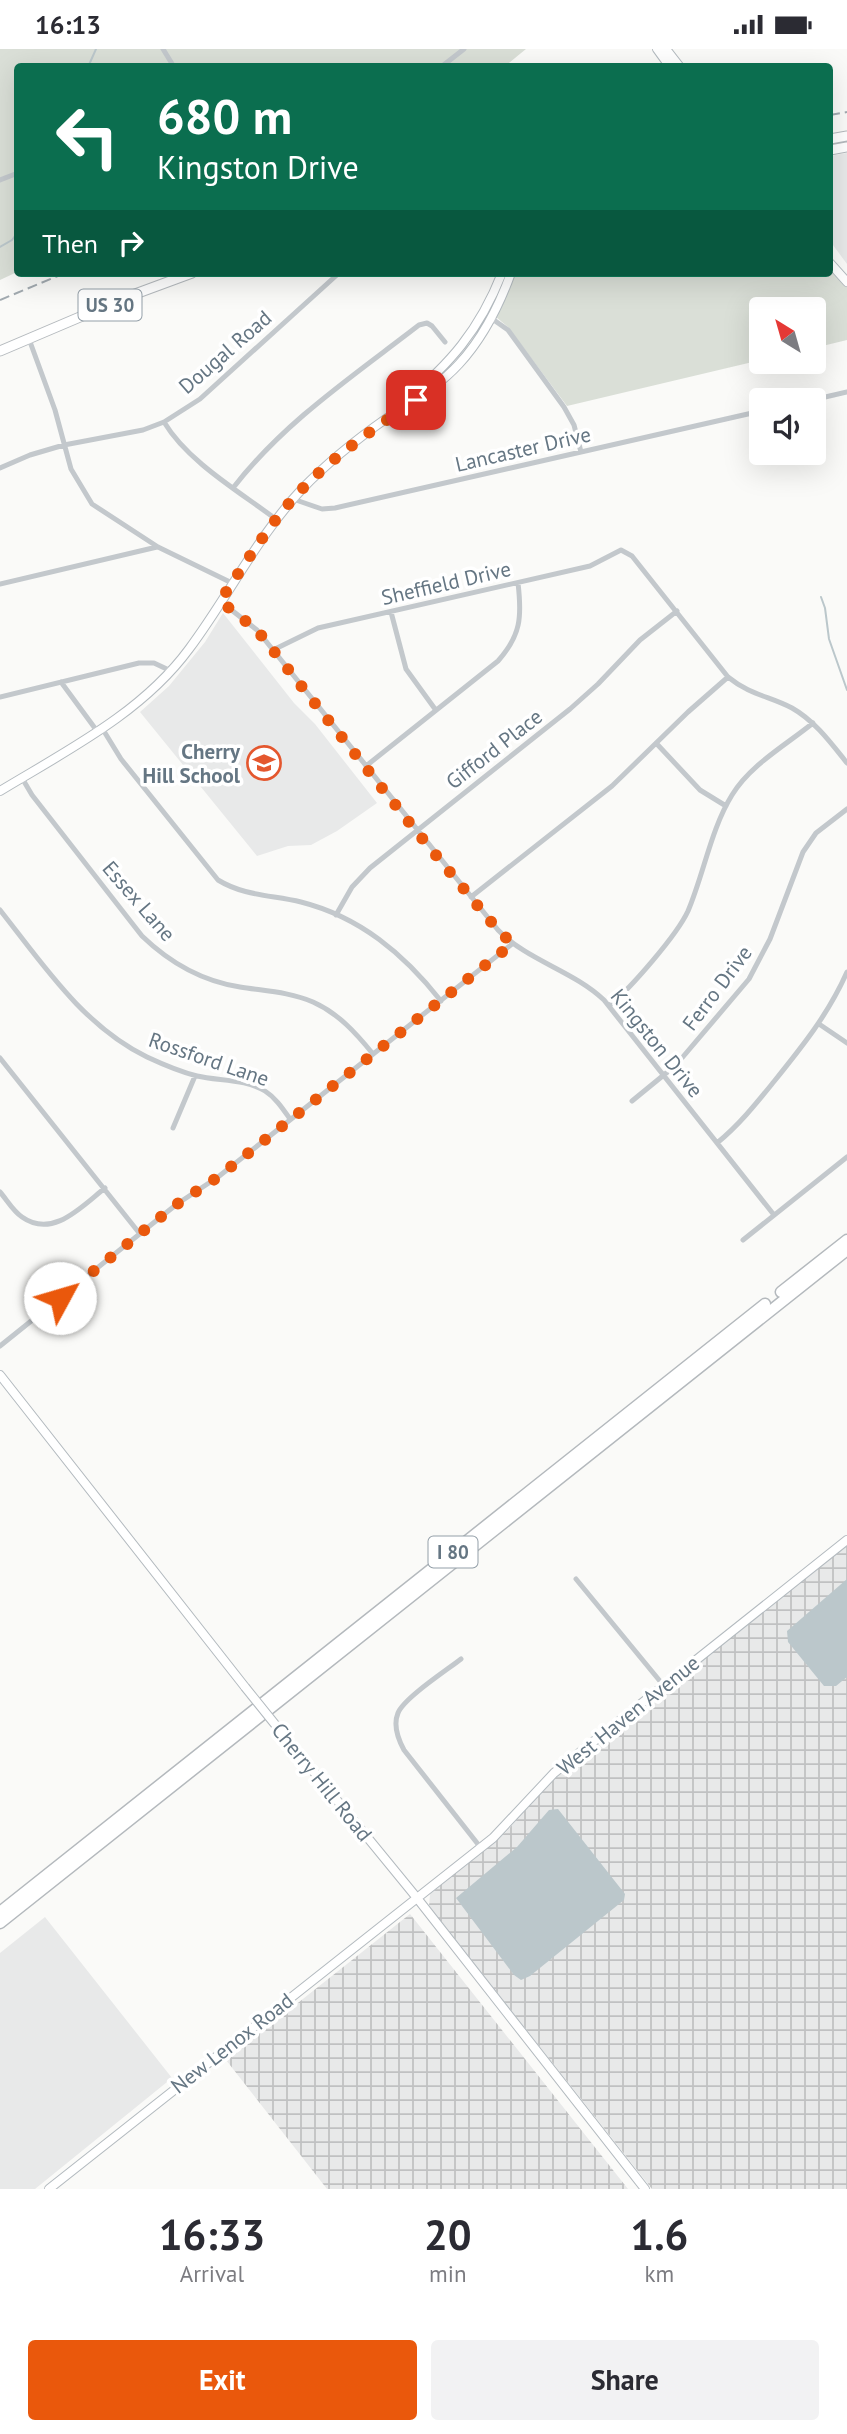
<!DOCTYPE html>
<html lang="en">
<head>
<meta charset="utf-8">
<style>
  body { margin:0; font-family:"PT Sans",sans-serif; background:#f2f2f3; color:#2b2b33; height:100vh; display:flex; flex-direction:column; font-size:26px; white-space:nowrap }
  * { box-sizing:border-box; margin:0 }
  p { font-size:23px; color:#7c7c81 }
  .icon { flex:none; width:38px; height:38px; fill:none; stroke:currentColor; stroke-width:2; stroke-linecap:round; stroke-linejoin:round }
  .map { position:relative; height:2140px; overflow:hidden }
  .details { display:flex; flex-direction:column; background:#fff; flex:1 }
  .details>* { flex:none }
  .top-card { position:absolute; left:14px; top:14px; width:819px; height:214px; border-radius:7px; box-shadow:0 7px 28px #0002; background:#0b6e4f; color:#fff; overflow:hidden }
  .needle { width:46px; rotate:323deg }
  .fabs { position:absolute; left:749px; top:248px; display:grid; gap:14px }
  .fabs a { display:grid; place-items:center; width:77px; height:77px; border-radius:7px; background:#fff; box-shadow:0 7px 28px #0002; font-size:35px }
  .pin { position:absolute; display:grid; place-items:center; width:60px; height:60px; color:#fff; margin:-30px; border-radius:14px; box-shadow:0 4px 10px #0006 }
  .me { position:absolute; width:77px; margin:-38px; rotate:51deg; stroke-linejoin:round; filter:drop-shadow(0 0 5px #0008) }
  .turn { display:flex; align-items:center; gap:24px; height:147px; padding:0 28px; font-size:32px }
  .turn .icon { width:91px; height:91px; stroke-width:2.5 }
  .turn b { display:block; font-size:49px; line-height:60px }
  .then { display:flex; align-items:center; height:66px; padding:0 28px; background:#0003; gap:14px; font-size:26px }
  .eta { display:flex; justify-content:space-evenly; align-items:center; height:119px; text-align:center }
  .eta b { font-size:42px; font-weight:600; line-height:49px }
  .primary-button { display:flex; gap:14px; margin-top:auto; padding:14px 28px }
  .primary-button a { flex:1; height:80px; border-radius:7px; background:#ea580c; color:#fff; font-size:28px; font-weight:600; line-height:80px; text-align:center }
  .primary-button a+a { background:#f2f2f3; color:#2b2b33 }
  .status { display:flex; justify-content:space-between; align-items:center; height:49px; padding:0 35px; background:#fff; direction:ltr }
  .status svg { height:19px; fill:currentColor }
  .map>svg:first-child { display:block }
  .built { fill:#e8e9e9 }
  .industrial { fill:url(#industrial-grid) }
  .green { fill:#dadfd7 }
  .water { fill:#bbc7cb }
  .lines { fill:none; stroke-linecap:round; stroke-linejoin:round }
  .stream { stroke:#bbc7cb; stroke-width:2 }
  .secondary-casing { stroke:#b3babf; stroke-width:10 }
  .primary-casing { stroke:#b5babe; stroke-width:11 }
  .highway-casing { stroke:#b4b9bd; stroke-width:13 }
  .street { stroke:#c3c8cc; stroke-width:5 }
  .secondary { stroke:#fff; stroke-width:8 }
  .primary { stroke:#fff; stroke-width:9 }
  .highway { stroke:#fff; stroke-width:10 }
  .rail { stroke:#a2aab0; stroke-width:2; stroke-dasharray:10 5; stroke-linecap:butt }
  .secondary-bridge-casing { stroke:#b3babf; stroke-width:10; stroke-linecap:butt }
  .secondary-bridge { stroke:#fff; stroke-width:8 }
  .route { stroke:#ea580c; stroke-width:12; stroke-dasharray:0 21.6 }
  .labels { text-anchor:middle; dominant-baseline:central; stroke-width:7; stroke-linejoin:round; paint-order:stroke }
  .shield { fill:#fff; stroke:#939fa8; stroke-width:2 }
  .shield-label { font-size:19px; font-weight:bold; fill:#657683 }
  .street-label { font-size:21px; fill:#657683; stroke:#fff }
  .poi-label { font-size:21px; font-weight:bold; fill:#657683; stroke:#fff; text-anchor:end }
</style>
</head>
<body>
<div class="status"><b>16:13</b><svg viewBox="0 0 49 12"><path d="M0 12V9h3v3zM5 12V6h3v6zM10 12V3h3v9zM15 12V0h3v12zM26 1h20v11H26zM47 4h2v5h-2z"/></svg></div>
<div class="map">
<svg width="847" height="2140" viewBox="0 0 847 2140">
  <defs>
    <pattern id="industrial-grid" width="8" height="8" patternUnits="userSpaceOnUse" patternTransform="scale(1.75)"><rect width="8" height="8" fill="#e8e9e9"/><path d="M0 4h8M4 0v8" fill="none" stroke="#c0c1c2"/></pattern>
  </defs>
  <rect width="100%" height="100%" fill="#fafaf8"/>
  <!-- built -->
  <path class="built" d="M847 104V215L830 192V107Z
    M223 564 294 654 315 675 377 754 337 782 311 796 288 797 257 807 140 663 169 637 205 593Z
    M45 1868 172 2029 35 2140H0V1904Z"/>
  <!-- industrial -->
  <path class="industrial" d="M847 1497V2140H652L429 1857 430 1845 506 1783 542 1742 569 1716Z
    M410 1865 628 2140H327L226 2011Z"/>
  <!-- green -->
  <path class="green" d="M0 0H526L504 18H18L17 223 0 231Z
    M830 216 847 237V291L814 299V261H761V311L567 357 508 278 496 268 511 224H830Z"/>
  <!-- water -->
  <path class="water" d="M847 1530V1628L836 1637H824L788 1593 787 1582Z
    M558 1760 625 1845 624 1851 530 1927 521 1931 514 1926 456 1849 517 1798 549 1761Z"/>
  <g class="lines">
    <!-- stream -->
    <path class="stream" d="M88 18 96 0
      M0 198 12 191 18 183
      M821 548 825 559 829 590 847 641"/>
    <!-- secondary casing -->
    <g class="secondary-casing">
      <path id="secondary" d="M657 0 670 18
        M666 0 680 18
        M830 214 847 233
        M403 354C450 315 479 282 502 224
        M0 742C66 702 142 664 189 600 228 548 257 488 302 440 327 414 357 390 387 369 412 352 438 338 459 315 483 289 499 257 511 224
        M0 1326 245 1638
        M282 1684 417 1849 645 2140
        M49 2140 493 1789 554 1724 847 1491"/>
    </g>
    <!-- primary casing -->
    <g class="primary-casing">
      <path id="primary" d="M830 90 847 87
        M830 101 847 98
        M0 302 127 248 192 224"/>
    </g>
    <!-- highway casing -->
    <g class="highway-casing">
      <path id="highway" d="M781 1243 847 1191
        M0 1863 765 1255
        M0 1874 847 1201"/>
    </g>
    <!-- street -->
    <path class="street" d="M163 0 174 18
      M441 18 464 0
      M0 131 18 124
      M491 269 508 281 564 358 574 376 581 403
      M29 290 55 361 71 420 92 455 158 498 232 534
      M808 352 847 343
      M164 373C188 413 240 443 277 471
      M0 419 30 406 64 396 143 381 164 373 200 350 339 224
      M233 439C284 373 353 327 419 276L427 274 432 277 445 293
      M293 450 322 460 335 459 761 362
      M0 535 157 498
      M220 552 257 581 498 881C528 912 572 921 604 951L774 1166
      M391 563 406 620 435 660
      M273 601 318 579 590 517 621 501 632 507 728 628C750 646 769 647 792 659 815 672 831 694 847 714
      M61 633 97 682
      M0 648 139 614H154L171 622
      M102 679 121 710 218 831C244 847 272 846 301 853 360 868 404 905 441 952
      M656 694 700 741 726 757
      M366 717 498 612C521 586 522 568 518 534
      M22 729 32 746 142 887C170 914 201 932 240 938 265 942 290 943 313 953 338 964 356 984 373 1005
      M471 848 612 737 688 663 728 628
      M0 861C42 914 83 977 147 1008 162 1015 181 1023 197 1027 219 1032 246 1030 265 1042 276 1049 283 1060 290 1070
      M336 866 352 838 370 819 570 660 598 635 640 591 677 562
      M609 957C630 940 677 886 688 862 704 824 711 780 732 746 750 716 786 696 813 674
      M819 975 847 994
      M0 1009 140 1185
      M632 1052 676 1016 749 930 770 890 803 803 816 784 847 760
      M173 1079 195 1027
      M717 1094C738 1077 755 1056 772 1035 801 999 828 966 847 923
      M0 1143C7 1151 13 1162 22 1168 53 1190 82 1157 105 1139
      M743 1191 847 1108
      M0 1297 177 1155 218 1128 512 895
      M576 1530 664 1637
      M461 1610C447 1621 404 1649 398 1664 393 1676 398 1690 404 1701L481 1799"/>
    <!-- secondary -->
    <use href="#secondary" class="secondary"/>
    <!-- primary -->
    <use href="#primary" class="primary"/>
    <!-- highway -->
    <use href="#highway" class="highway"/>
    <!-- rail -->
    <path class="rail" d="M830 66 847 63
      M0 251 65 224"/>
    <!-- secondary-bridge casing -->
    <g class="secondary-bridge-casing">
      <path id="secondary-bridge" d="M245 1638 282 1684"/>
    </g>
    <!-- secondary-bridge -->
    <use href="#secondary-bridge" class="secondary-bridge"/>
  </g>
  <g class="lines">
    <!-- route -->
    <path class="route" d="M60 1249 177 1155 218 1128 512 895 492 874 416 782 257 581 220 552C246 514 270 473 302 440 336 405 377 378 416 351"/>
  </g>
  <!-- icons -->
  <defs>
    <g id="school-ring" transform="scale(1.75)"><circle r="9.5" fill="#fff" stroke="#e4572e" stroke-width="1.5"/><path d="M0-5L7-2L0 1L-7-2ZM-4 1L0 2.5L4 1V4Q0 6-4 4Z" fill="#e4572e"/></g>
  </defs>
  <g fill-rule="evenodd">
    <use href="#school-ring" x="264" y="714"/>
  </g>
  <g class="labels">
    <!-- shield labels -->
    <g class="shield">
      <rect x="78.5" y="240.5" width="63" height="31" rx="5"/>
      <rect x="428.5" y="1487.5" width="49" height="31" rx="5"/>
    </g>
    <g class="shield-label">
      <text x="110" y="256">US 30</text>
      <text x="453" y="1503">I 80</text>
    </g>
    <!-- street labels -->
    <g class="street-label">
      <text transform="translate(225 303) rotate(-41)">Dougal Road</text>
      <text transform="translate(523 400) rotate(-13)">Lancaster Drive</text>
      <text transform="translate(446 534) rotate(-13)">Sheffield Drive</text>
      <text transform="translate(494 700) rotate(-38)">Gifford Place</text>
      <text transform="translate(139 852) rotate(49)">Essex Lane</text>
      <text transform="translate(717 939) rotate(-53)">Ferro Drive</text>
      <text transform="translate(657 994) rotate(51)">Kingston Drive</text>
      <text transform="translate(209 1010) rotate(19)">Rossford Lane</text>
      <text transform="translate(628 1666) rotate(-39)">West Haven Avenue</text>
      <text transform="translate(322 1733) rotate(51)">Cherry Hill Road</text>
      <text transform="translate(232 1994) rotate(-38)">New Lenox Road</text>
    </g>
    <!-- poi labels -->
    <g class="poi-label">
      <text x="240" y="702">Cherry<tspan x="240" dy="24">Hill School</tspan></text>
    </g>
  </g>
</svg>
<div class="fabs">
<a><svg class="needle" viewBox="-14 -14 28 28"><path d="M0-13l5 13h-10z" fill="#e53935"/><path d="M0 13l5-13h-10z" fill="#7c7c81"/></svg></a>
<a><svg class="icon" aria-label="sound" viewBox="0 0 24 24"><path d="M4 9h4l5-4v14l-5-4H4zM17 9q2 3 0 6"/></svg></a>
</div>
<div class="pin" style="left:416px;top:351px;background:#d93025"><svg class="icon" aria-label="arrive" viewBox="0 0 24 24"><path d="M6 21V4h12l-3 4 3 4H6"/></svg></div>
<svg class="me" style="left:60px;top:1249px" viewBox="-20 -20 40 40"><circle r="19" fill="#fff"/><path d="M0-13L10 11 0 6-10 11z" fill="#ea580c"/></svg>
<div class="top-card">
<div class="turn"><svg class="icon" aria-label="left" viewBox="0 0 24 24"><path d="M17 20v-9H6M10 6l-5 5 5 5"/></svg><div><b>680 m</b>Kingston Drive</div></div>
<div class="then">Then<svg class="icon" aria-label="right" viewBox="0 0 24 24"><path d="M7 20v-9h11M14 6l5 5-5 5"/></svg></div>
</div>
</div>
<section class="details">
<div class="eta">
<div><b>16:33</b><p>Arrival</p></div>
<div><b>20</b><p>min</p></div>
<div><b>1.6</b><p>km</p></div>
</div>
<div class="primary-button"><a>Exit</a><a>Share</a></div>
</section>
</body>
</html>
